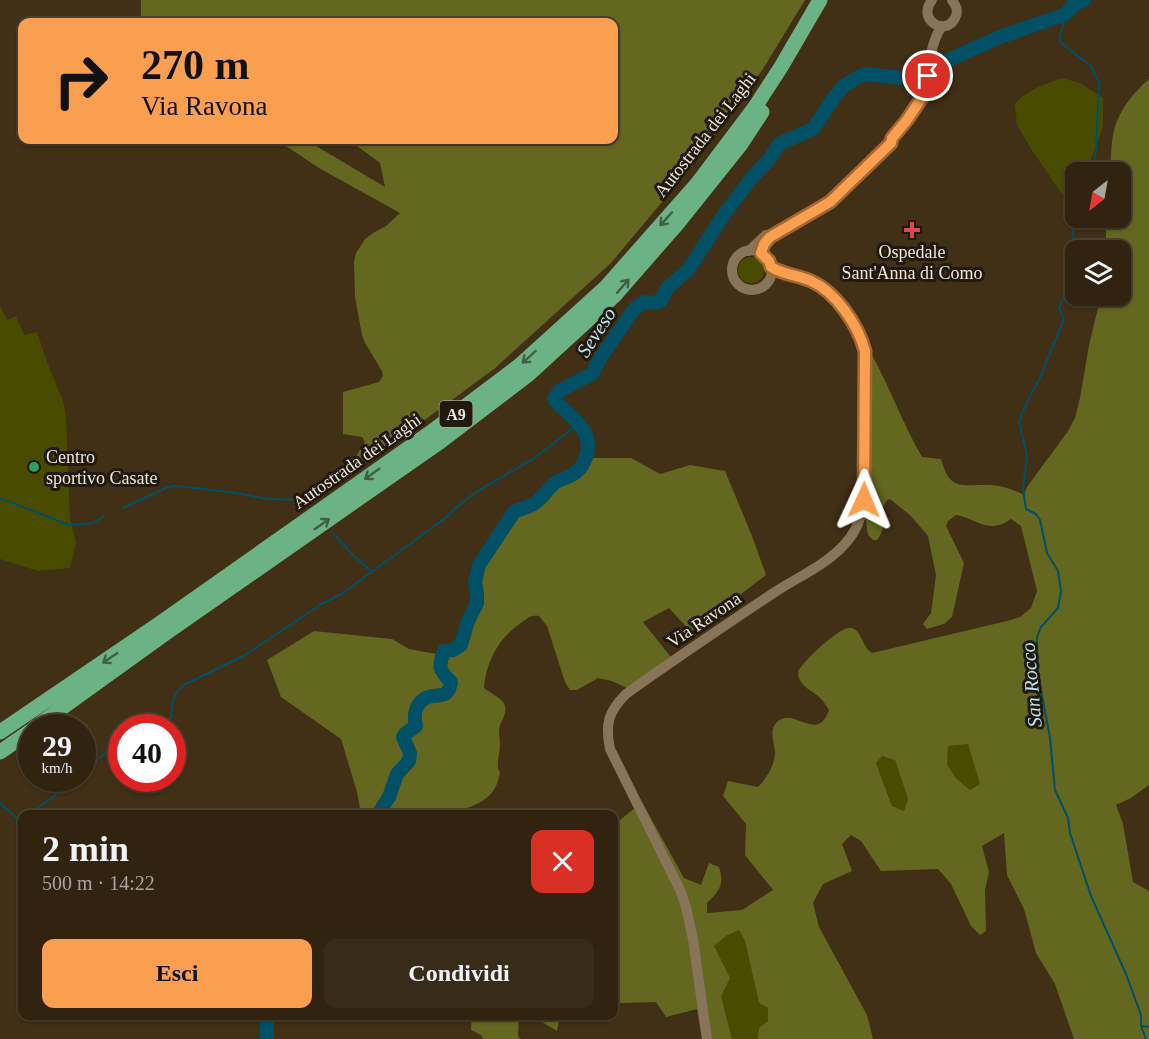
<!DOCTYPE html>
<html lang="it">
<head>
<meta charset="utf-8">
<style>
  body { margin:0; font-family:"Times New Roman",serif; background:#392b19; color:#f1f3f6; height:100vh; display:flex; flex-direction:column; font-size:22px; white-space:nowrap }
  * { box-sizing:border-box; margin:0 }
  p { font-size:20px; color:#a8a49f }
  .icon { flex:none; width:33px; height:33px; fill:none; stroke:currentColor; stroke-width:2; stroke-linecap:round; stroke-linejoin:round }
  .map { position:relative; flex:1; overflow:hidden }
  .sheet { position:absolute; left:18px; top:810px; width:600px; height:210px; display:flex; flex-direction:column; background:#312310; border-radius:12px; box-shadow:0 2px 4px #0004,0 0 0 2px #4c4030 }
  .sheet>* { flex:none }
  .banner { position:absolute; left:18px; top:18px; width:600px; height:126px; border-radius:12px; box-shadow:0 2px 4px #0004,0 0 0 2px #4c4030; background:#fa9f4f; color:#111; overflow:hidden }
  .needle { width:39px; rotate:211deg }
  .tools { position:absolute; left:1065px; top:162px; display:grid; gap:12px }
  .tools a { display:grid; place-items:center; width:66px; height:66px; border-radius:12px; background:#312310; box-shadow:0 2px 4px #0004,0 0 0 2px #4c4030; font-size:30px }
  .speed { position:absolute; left:18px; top:714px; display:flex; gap:12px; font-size:30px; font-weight:700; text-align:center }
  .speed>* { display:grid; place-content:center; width:78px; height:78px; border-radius:50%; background:#312310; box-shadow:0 2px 4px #0004,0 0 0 2px #4c4030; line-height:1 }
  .speed small { font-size:15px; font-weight:400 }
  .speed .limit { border:9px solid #d22; background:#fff; color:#111 }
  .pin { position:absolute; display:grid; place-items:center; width:51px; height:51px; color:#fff; margin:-26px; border:3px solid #fff; border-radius:50%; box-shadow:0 2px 6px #0007 }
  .me { position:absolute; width:66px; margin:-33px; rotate:1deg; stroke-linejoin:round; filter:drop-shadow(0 0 4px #0008) }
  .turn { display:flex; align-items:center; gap:21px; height:126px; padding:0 24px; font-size:27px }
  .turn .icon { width:78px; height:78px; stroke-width:2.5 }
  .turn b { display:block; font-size:42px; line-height:51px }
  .round { display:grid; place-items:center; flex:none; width:63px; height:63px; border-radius:12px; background:#392b19 }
  .head { display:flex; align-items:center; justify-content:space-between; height:102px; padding:0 24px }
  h1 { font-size:36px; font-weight:600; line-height:45px }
  .button { display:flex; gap:12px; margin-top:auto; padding:12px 24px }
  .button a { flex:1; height:69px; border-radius:12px; background:#fa9f4f; color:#111; font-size:24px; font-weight:600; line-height:69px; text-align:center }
  .button a+a { background:#392b19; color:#f1f3f6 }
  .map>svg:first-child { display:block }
  .green { fill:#494c00 }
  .forest { fill:#646720; fill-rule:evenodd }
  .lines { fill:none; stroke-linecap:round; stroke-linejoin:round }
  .stream { stroke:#005165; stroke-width:2 }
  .river { stroke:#005165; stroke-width:14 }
  .tertiary { stroke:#887458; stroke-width:10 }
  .motorway { stroke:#6bb385; stroke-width:15 }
  .oneway { stroke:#425e44 }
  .route-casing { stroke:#a26733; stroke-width:15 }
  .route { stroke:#fa9f4f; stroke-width:10 }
  .health-dot { fill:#e0444e; stroke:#21190e; stroke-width:2 }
  .leisure-dot { fill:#2e9e5b; stroke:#21190e; stroke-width:2 }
  .labels { text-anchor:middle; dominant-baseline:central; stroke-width:6; stroke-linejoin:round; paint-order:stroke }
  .shield { fill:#21190e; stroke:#b2a89a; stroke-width:1.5 }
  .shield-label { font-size:16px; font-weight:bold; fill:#f0e5d6 }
  .street-label { font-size:18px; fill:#f0e5d6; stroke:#21190e }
  .poi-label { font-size:18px; fill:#f0e5d6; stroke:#21190e }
  .water-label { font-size:20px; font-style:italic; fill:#bce7f6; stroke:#21190e }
</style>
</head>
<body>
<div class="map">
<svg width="1149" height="1039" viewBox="0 0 1149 1039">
  <rect width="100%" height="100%" fill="#412f16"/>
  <!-- green -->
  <path class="green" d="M1062 78 1080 83 1103 98V126L1087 170 1084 172H1076L1075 181 1062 194 1031 149 1017 125 1015 104C1026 90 1045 84 1062 78Z
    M738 270a13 13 0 1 1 26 0a13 13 0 1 1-26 0Z
    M0 305 7 320 16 316 24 335 37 332 46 359 64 404 66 416 70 518 76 542 70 568 38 571 0 559Z
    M968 744 981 784 970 790 957 779 947 765 948 746Z
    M882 756 895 760 908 799 904 811 892 806 876 762Z
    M739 930 745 941 759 1003 768 1008V1022L758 1039H732L721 996 714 946 726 936Z"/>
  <!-- forest -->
  <path class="forest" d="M141 0H805L763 69 688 171 611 263 494 369 358 469 352 464 353 461 365 442 362 437 343 434V392L379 382 383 376 382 371 365 343 362 335 355 297 354 262 356 253 365 239 373 233 386 226 400 213 319 168 277 140H306L385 187 380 163 349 140H614V22H141Z
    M1149 79V785L1131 798 1116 805 1123 824 1133 882 1149 891V1039H1074L1055 984 1036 953 1024 909 1007 875 1004 833 982 846 989 872 985 890 986 931 980 935 971 926 951 884 938 869 881 871 861 841 851 835 842 844 852 871 823 884 813 903 819 927 867 1015 873 1039H758L759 1028 768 1021V1008L759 1003 745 941 739 930 726 936 714 946 730 978 721 996 732 1039H702L697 1009 666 1017 656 1002 621 1003 614 998V825L642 802 684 878 701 885 709 863 719 867C725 885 719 891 707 903V913L742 910 773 890 745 855 746 824 723 796 728 781 758 787C767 778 774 766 775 754 775 743 768 730 777 722 793 706 818 744 829 710 827 707 825 704 823 701 814 690 798 688 798 671 804 661 841 624 852 628 862 631 862 647 872 653L1011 620 1020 617 1031 608 1037 591 1021 526 1011 519C988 535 978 519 956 515L948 521 946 526 964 563 952 617 944 624 927 629 923 624 931 613 936 575 928 536 911 516 890 499 887 500C876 516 890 523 877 540H873L868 535 864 509 870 416 872 355C890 388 903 424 922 457L941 459C950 492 961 484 988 485 1001 485 1012 489 1024 495L1027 487 1068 431 1075 418 1080 398 1089 345 1101 296H1120V250H1105L1107 218H1120V172H1110C1111 158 1111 143 1114 130 1119 110 1134 92 1149 79ZM968 744 980 784 970 790 957 779 947 765 948 746ZM882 756 895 760 908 799 904 811 892 806 876 763Z
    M589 458H631L660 474 690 465 725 471 752 536 766 575 691 632 669 608 643 622 674 661 631 690 612 681 598 678 577 690H570L565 682 547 626 539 616C531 615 528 618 522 622 499 638 486 661 484 688 489 692 499 697 503 702 510 711 500 721 499 730 499 735 500 740 500 745 500 755 495 764 500 773 495 799 481 802 460 811L457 814H361L357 792 341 739 281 697 267 660 314 631 392 639 409 649 447 656 464 642 478 616 482 569 518 513 582 470Z
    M472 1016H560L557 1031 537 1019 519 1016 518 1036 521 1039H483L481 1035 471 1030Z"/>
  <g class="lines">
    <!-- stream -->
    <path class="stream" d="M1066 14 1060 36V42L1091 66 1099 83 1096 149 1092 172
      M1076 199C1063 216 1075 222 1073 239 1072 248 1065 258 1065 267 1065 270 1068 273 1068 276 1069 287 1063 298 1059 308L1064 319 1039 380 1028 400 1019 421 1027 456 1023 489 1026 509 1036 514 1040 520 1047 553 1058 571 1061 591 1058 608 1041 627 1037 637V643L1038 673 1050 738 1055 790 1068 818 1070 833 1091 896 1126 974 1141 1015V1026L1146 1039
      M0 498 69 525 93 523 104 516
      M123 508 168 487 176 486 230 492 268 499 309 500
      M332 532 352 554 371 571
      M166 728C177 713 166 700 184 685L245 655 320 605 343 593 448 516C470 491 506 476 533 459 549 448 563 436 577 424
      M82 772 122 739
      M0 803 18 819 22 817
      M29 814 53 797 75 778
      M1141 1026 1149 1027"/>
    <!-- river -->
    <path class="river" d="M378 814 389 797 397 774 409 761 410 753 403 737 405 734 416 726C413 714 416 702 428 697 439 693 448 700 451 682 439 670 438 667 444 651L453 650 461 645 468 621 477 603V594L475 582 479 565 514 512C521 508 528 508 535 503 544 497 549 486 558 481 564 478 570 477 575 473 587 464 592 445 584 431 579 422 563 409 555 401L554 398 559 391 592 374 601 357 635 308 645 302 654 303 661 301 667 288 688 270 725 213 754 175 768 161 779 144 813 129 835 96 845 85 860 76 867 74 901 78 915 75 1000 37 1066 14 1072 6 1084 0
      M267 1039V1016"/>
    <!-- tertiary -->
    <path class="tertiary" d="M932 0C916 20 946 37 955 18 959 11 956 6 952 0
      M732 270a20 20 0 1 1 40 0a20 20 0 1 1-40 0Z
      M749 251 766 235
      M761 253 764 244 770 237 830 202 891 143C893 137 895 135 899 131 907 122 915 110 921 99 931 76 927 47 942 26
      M707 1039 693 939 686 907 681 892 610 749C605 724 608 712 626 694 675 659 724 626 775 592 798 577 824 566 843 546 855 534 862 517 864 500L865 351C858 326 835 292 811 281 798 275 784 275 771 267"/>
    <!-- motorway -->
    <path class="motorway" d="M34 728 166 633 441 441 529 374 614 296 677 224 741 144 762 112
      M0 732 159 624 430 433 520 365 606 287 697 184 755 107 781 67 820 0
      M0 752 32 730"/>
  </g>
  <!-- one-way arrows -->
  <defs><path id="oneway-shaft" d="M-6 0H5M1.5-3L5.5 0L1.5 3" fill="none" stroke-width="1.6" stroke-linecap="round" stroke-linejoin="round" transform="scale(1.5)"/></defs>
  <g class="oneway">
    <use href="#oneway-shaft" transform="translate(666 219) rotate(132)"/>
    <use href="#oneway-shaft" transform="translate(623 286) rotate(-49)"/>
    <use href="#oneway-shaft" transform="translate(529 357) rotate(138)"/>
    <use href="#oneway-shaft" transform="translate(372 474) rotate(145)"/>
    <use href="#oneway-shaft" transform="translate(322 524) rotate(-35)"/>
    <use href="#oneway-shaft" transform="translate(110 658) rotate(146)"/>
  </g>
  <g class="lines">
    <!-- route casing -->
    <g class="route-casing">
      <path id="route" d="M864 500 865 351C858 325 836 292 811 281 798 275 784 275 771 267L769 261 761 253 764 244 770 237 830 202 891 143 892 138 907 120 921 99 928 76"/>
    </g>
    <!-- route -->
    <use href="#route" class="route"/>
  </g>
  <!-- markers -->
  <path class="health-dot" d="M909 221h6v6h6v6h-6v6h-6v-6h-6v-6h6z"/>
  <circle class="leisure-dot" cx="34" cy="467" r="6"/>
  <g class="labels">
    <!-- shield labels -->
    <rect class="shield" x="439.5" y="401" width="33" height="26" rx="4.5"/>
    <g class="shield-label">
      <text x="456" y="414">A9</text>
    </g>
    <!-- street labels -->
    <g class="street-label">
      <text transform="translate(705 135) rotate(-52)">Autostrada dei Laghi</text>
      <text transform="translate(357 461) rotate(-35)">Autostrada dei Laghi</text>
      <text transform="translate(704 620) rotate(-34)">Via Ravona</text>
    </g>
    <!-- poi labels -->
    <g class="poi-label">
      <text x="912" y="252">Ospedale<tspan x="912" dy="21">Sant'Anna di Como</tspan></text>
      <text x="46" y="457" text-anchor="start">Centro<tspan x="46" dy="21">sportivo Casate</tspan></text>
    </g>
    <!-- water labels -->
    <g class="water-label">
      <text transform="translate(596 332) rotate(-57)">Seveso</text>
      <text transform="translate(1031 685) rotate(-95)">San Rocco</text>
    </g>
  </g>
</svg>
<div class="tools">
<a><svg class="needle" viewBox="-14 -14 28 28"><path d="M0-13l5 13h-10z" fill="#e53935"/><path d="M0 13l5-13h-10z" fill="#a8a49f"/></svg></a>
<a><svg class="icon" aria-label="layers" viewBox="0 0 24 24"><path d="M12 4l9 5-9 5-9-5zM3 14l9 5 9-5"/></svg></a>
</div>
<div class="speed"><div>29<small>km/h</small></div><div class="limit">40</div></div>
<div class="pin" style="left:928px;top:76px;background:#d93025"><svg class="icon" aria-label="arrive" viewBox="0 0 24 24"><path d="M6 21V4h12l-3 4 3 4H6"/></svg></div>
<svg class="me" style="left:864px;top:500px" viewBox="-20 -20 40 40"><path d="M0-17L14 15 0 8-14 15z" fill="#fa9f4f" stroke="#fff" stroke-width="4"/></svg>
<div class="banner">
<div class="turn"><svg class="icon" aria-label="right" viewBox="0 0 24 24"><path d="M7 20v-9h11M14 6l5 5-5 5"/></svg><div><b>270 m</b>Via Ravona</div></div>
</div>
<section class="sheet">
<div class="head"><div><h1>2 min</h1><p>500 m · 14:22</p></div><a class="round" style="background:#d93025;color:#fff"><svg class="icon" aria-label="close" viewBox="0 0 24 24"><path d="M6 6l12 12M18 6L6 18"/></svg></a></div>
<div class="button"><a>Esci</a><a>Condividi</a></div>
</section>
</div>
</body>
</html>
